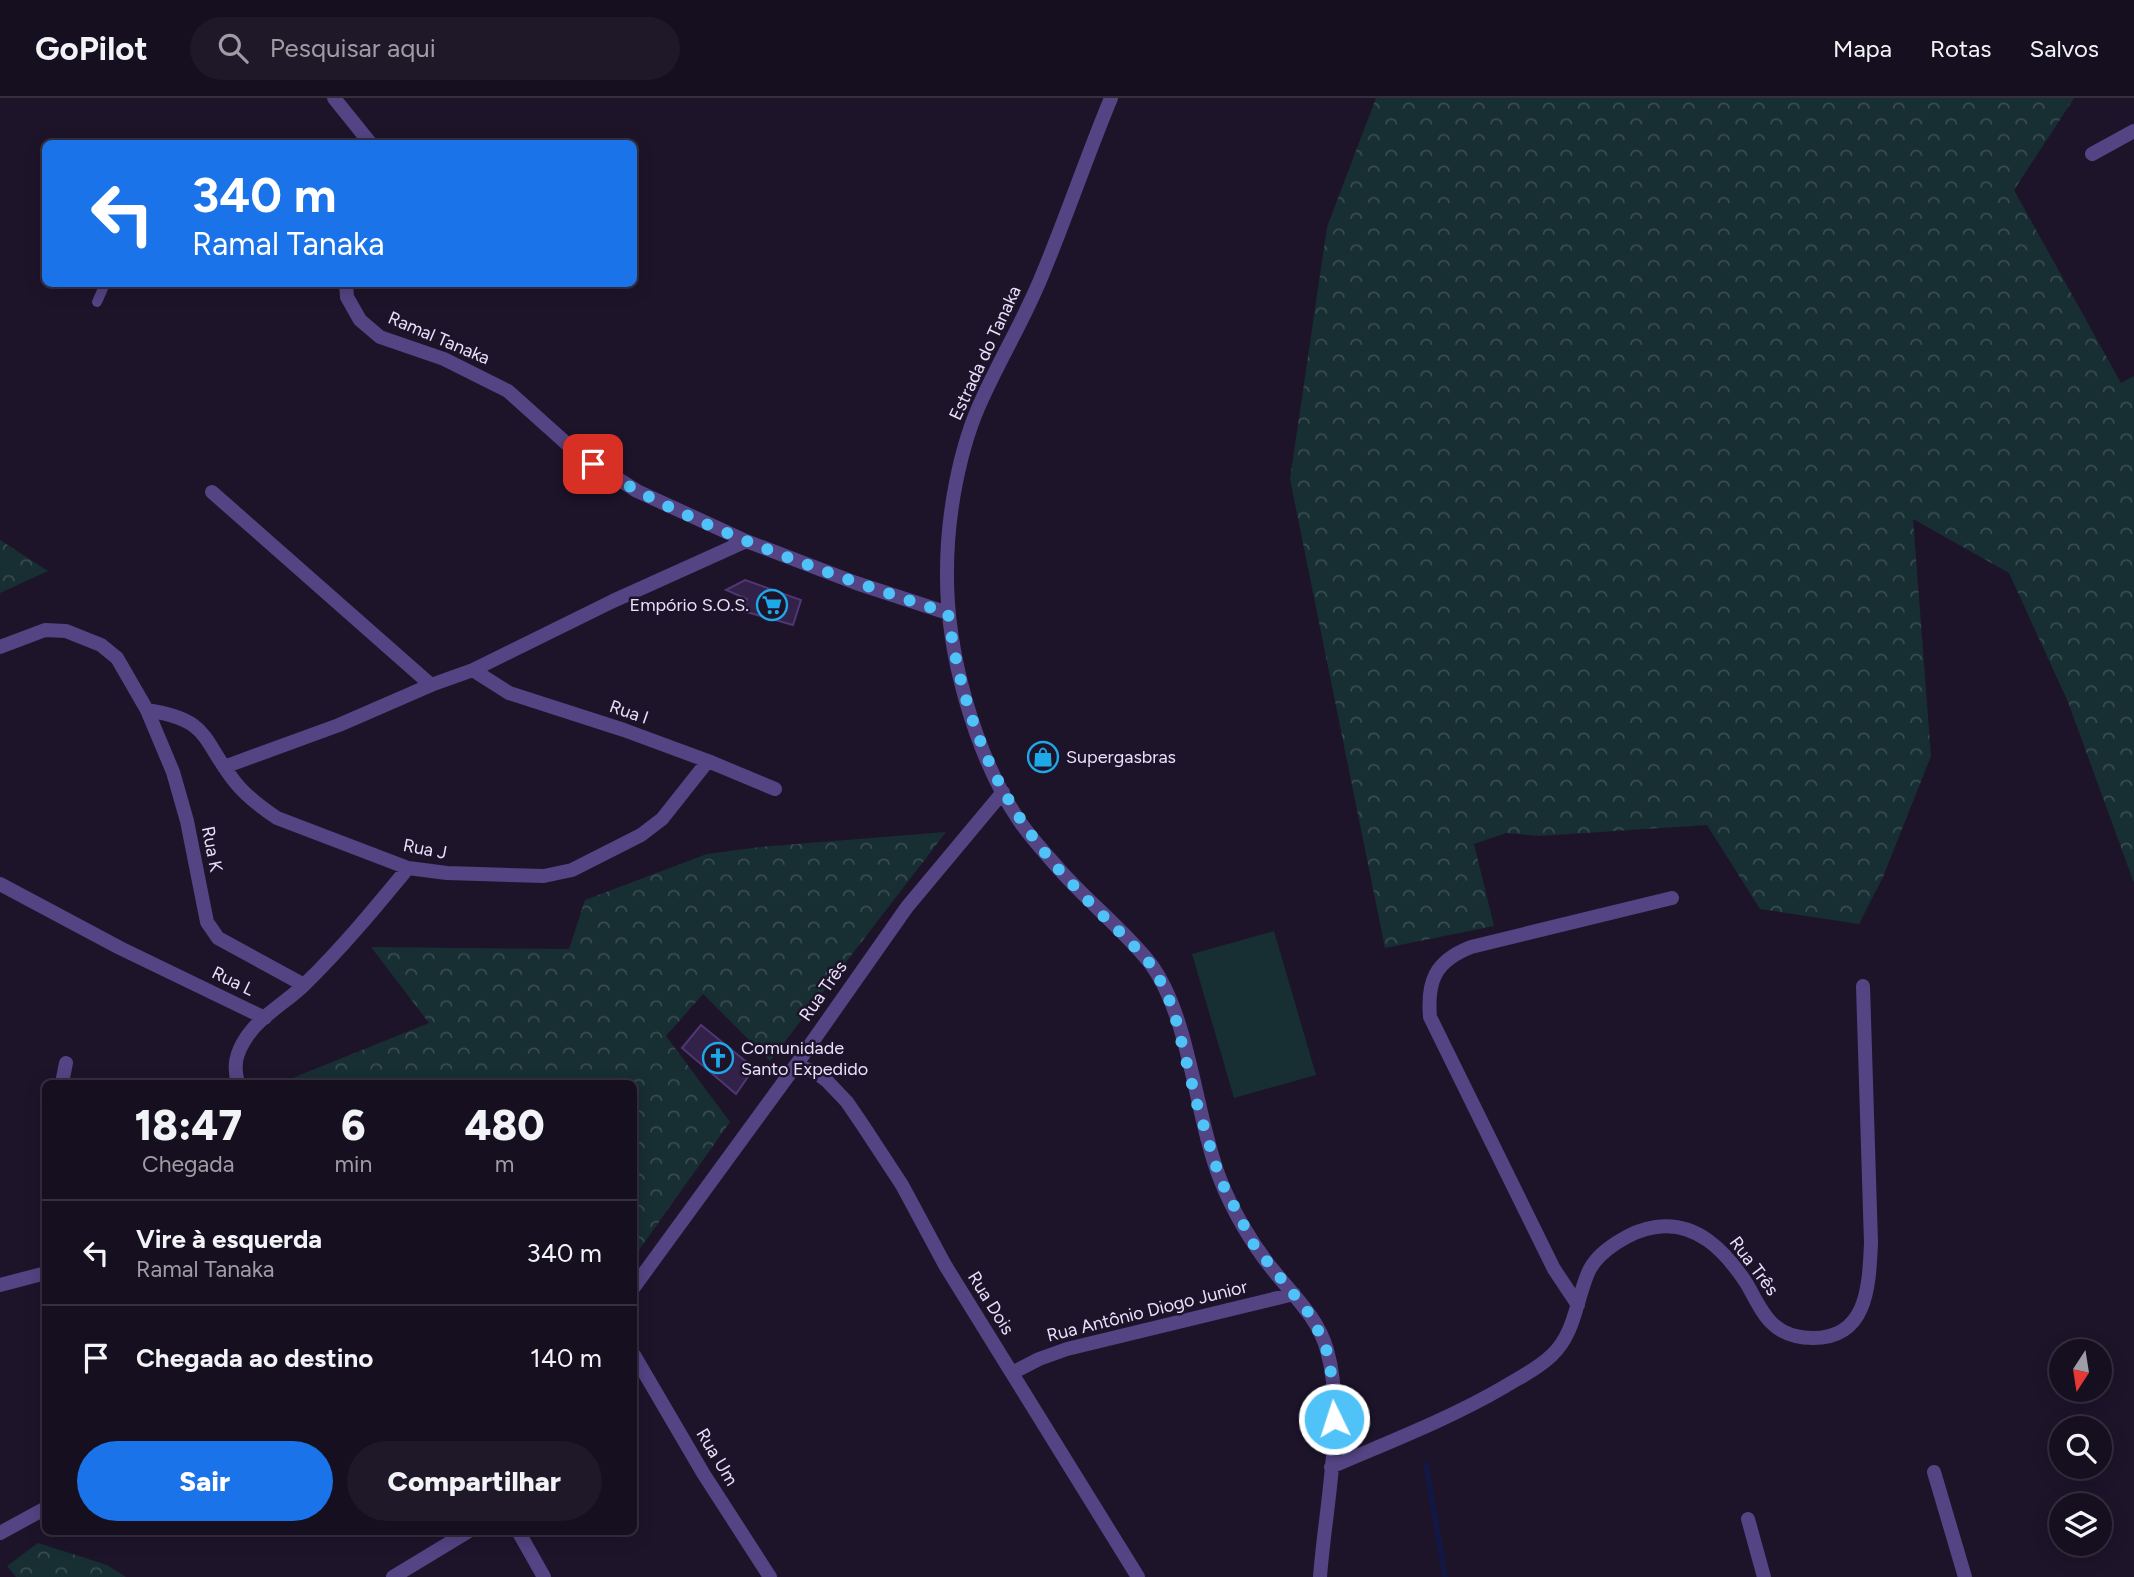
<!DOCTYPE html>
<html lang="pt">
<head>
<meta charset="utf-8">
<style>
  body { margin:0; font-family:Figtree,sans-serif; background:#1f1829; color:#f1f3f6; height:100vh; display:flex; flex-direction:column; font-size:26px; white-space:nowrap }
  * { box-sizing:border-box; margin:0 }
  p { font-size:23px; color:#9e9ca5 }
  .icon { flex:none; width:38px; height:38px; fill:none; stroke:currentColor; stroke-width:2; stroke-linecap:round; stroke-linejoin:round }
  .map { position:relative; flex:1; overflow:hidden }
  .panel { position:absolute; left:42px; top:982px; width:595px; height:455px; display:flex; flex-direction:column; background:#160f20; border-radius:10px; box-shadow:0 4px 18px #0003,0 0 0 2px #352f3e }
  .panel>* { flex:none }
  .guide { position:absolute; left:42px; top:42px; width:595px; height:147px; border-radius:10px; box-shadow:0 4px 18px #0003,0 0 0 2px #352f3e; background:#1a73e8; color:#fff; overflow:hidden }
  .needle { width:46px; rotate:192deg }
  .buttons { position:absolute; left:2049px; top:1241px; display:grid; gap:14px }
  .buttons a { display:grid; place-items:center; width:63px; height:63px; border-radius:50%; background:#160f20; box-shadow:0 4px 18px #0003,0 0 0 2px #352f3e; font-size:35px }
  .pin { position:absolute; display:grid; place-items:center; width:60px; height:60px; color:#fff; margin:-30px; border-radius:14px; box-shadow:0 4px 10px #0006 }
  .me { position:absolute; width:77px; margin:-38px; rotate:356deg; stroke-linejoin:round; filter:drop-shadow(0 0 5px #0008) }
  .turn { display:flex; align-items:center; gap:24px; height:147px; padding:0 35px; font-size:32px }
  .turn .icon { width:91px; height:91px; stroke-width:2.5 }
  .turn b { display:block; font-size:49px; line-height:60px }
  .eta { display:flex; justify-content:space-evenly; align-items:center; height:119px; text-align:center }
  .eta b { font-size:42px; font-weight:800; line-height:49px }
  .action { display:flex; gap:14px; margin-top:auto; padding:14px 35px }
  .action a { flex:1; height:80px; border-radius:42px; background:#1a73e8; color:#fff; font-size:28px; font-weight:800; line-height:80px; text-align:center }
  .action a+a { background:#1f1829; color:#f1f3f6 }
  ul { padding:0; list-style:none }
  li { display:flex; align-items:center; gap:21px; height:105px; padding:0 35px; border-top:2px solid #352f3e }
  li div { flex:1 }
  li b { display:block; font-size:26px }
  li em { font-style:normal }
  header { display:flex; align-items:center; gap:42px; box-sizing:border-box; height:98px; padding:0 35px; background:#160f20; border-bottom:2px solid #352f3e }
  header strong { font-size:33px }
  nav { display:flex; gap:38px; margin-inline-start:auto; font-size:24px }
  .search { width:490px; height:63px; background:#1f1829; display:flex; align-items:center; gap:18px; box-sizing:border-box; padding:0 24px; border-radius:38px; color:#9e9ca5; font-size:26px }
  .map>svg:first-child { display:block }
  .forest { fill:url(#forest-crowns) }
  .pitch { fill:#172e33 }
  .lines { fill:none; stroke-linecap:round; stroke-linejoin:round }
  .stream { stroke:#111846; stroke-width:5 }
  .building { fill:#322249; stroke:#503672; stroke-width:2 }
  .lane { stroke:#544484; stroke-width:10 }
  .street { stroke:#544484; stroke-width:14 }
  .route { stroke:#4fc3f7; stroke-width:12; stroke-dasharray:0 21.6 }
  .labels { text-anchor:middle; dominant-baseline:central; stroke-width:5; stroke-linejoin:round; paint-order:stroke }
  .street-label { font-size:18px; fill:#e9e0fc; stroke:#1d142a }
  .poi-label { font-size:18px; fill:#e9e0fc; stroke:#1d142a; text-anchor:start }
</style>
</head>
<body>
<header>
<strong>GoPilot</strong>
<div class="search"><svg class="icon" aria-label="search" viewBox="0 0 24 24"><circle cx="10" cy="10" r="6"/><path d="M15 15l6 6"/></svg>Pesquisar aqui</div>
<nav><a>Mapa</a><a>Rotas</a><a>Salvos</a></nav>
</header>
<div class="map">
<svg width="2134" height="1479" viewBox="0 0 2134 1479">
  <defs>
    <pattern id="forest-crowns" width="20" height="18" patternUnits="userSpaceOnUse" patternTransform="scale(1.75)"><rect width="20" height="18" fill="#172e33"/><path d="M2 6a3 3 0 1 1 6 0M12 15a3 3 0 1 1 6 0" fill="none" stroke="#394c51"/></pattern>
  </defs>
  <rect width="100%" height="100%" fill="#1d142a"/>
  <!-- forest -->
  <path class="forest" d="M1376 0H2074L2014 92 2121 285 2134 278V785L2068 604 2009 475 1913 421 1931 658 1883 779 1859 826 1760 811 1707 727 1539 738 1506 735 1474 746 1494 828 1385 850 1290 381 1327 129Z
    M0 442 48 473 0 495Z
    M946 734 770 963 703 896 666 938 730 1024 634 1159V985H280L429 925 371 849 569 851 585 802 707 756 760 749Z
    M38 1445 107 1467 126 1479H16L7 1468Z"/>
  <!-- pitch -->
  <path class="pitch" d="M1274 833 1316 977 1234 1000 1192 856Z"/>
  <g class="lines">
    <!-- stream -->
    <path class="stream" d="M1426 1366 1445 1479"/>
  </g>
  <!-- building -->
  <path class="building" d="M745 482 801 502 793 527 743 513 747 501 726 492Z
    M701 927 754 970 736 996 682 950Z"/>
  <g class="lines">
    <!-- lane -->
    <path class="lane" d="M97 204 105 186"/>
    <!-- street -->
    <path class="street" d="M334 0 371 46
      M1111 0C1087 58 1067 117 1043 175 1026 218 1002 257 983 299 959 349 947 419 947 473 946 553 974 654 1018 721 1030 739 1045 755 1059 771 1087 803 1125 833 1150 865 1190 918 1195 1017 1220 1081 1232 1112 1252 1146 1273 1172 1294 1198 1318 1220 1327 1252 1346 1319 1325 1410 1320 1479
      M2092 56 2134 33
      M346 186 347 199 360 222 380 239 444 261 508 293 576 354 637 393 746 443 856 485 948 515
      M212 394 431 587
      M0 549 45 532 66 533 101 547 117 560 147 612 173 674 187 723 207 824 218 840 304 887
      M473 572 509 595 624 632 708 663 775 691
      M147 612C211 622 201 641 235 684 246 698 262 710 277 720L408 770 447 775 544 778 572 772 641 737 662 721 708 663
      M224 669 339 627 431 587 473 572 613 503 746 443
      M0 786 120 850 265 920
      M796 967 815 974 827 983 847 1004 864 1029 902 1087 945 1167 1138 1479
      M62 985 66 965
      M238 985C233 968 236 955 246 940 260 918 287 904 305 886 342 850 375 810 408 770
      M0 1187 46 1175
      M634 1189 796 967 907 809 1003 694
      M1578 1207 1554 1171 1430 919C1427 883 1435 863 1471 849L1672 800
      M634 1257 703 1375 770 1479
      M1012 1275 1039 1261 1067 1251 1294 1196
      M1331 1369C1389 1344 1449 1321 1504 1289 1520 1279 1538 1271 1552 1257 1575 1235 1576 1203 1588 1175 1597 1153 1632 1132 1656 1129 1696 1123 1724 1152 1745 1183 1754 1197 1761 1216 1774 1227 1785 1237 1798 1240 1813 1240 1868 1240 1869 1187 1871 1145L1863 888
      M1934 1374 1965 1479
      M1748 1421 1764 1479
      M518 1433 544 1479
      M0 1435 46 1410
      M393 1479 469 1433"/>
  </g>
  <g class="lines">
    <!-- route -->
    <path class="route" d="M593 366C630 391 670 410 711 428 789 462 868 489 948 515 962 615 994 699 1062 775 1081 796 1101 816 1122 836 1131 846 1143 856 1151 867 1160 880 1166 896 1173 910L1197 1006 1220 1081 1254 1147 1312 1219 1326 1250 1331 1275 1334 1321"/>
  </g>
  <!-- icons -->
  <defs>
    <g id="supermarket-ring" transform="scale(1.575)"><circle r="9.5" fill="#1d142a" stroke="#1fa8e8" stroke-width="1.5"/><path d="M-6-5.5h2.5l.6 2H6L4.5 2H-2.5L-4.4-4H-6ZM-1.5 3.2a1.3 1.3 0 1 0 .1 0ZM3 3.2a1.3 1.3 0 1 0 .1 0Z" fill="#1fa8e8"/></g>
    <g id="shop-ring" transform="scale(1.575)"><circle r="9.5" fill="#1d142a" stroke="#1fa8e8" stroke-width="1.5"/><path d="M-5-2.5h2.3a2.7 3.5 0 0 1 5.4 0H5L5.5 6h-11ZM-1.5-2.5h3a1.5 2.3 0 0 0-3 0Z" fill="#1fa8e8"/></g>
    <g id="church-ring" transform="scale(1.575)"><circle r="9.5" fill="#1d142a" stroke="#1fa8e8" stroke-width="1.5"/><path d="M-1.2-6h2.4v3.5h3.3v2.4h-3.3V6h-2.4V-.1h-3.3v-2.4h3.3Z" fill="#1fa8e8"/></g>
  </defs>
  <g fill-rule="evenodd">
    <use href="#supermarket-ring" x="772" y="507"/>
    <use href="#shop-ring" x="1043" y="659"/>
    <use href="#church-ring" x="718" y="960"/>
  </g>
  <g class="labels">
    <!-- street labels -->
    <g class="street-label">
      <text transform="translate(439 240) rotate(23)">Ramal Tanaka</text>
      <text transform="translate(985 255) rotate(-65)">Estrada do Tanaka</text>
      <text transform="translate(629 614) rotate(19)">Rua I</text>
      <text transform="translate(212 751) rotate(79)">Rua K</text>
      <text transform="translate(425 751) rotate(11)">Rua J</text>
      <text transform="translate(233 883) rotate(26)">Rua L</text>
      <text transform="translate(823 893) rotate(-55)">Rua Três</text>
      <text transform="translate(1754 1168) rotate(53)">Rua Três</text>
      <text transform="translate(991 1205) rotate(58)">Rua Dois</text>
      <text transform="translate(1147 1213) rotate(-14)">Rua Antônio Diogo Junior</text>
      <text transform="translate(717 1359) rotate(59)">Rua Um</text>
    </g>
    <!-- poi labels -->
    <g class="poi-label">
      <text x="749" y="507" text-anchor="end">Empório S.O.S.</text>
      <text x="1066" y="659">Supergasbras</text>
      <text x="741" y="950">Comunidade<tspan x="741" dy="21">Santo Expedido</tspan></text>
    </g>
  </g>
</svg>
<div class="buttons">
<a><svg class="needle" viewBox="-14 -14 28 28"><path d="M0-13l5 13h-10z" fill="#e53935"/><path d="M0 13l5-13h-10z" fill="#9e9ca5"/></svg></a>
<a><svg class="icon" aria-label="search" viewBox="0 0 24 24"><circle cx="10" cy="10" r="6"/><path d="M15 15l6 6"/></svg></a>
<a><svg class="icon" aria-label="layers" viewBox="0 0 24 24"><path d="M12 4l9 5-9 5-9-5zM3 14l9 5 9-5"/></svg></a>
</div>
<div class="pin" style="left:593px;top:366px;background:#d93025"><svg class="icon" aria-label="arrive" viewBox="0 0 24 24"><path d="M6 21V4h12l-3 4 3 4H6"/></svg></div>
<svg class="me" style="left:1334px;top:1321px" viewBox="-20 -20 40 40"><circle r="17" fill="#4fc3f7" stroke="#fff" stroke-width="3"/><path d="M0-11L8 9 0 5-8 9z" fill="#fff"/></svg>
<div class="guide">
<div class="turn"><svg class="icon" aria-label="left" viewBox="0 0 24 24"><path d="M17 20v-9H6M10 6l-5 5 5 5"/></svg><div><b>340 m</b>Ramal Tanaka</div></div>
</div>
<section class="panel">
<div class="eta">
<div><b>18:47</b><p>Chegada</p></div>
<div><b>6</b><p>min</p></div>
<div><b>480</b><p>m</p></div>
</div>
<ul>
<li><svg class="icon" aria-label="left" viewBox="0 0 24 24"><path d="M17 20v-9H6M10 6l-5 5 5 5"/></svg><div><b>Vire à esquerda</b><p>Ramal Tanaka</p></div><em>340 m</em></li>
<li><svg class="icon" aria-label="arrive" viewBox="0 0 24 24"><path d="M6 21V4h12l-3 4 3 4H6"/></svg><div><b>Chegada ao destino</b></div><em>140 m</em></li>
</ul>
<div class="action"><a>Sair</a><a>Compartilhar</a></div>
</section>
</div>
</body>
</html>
